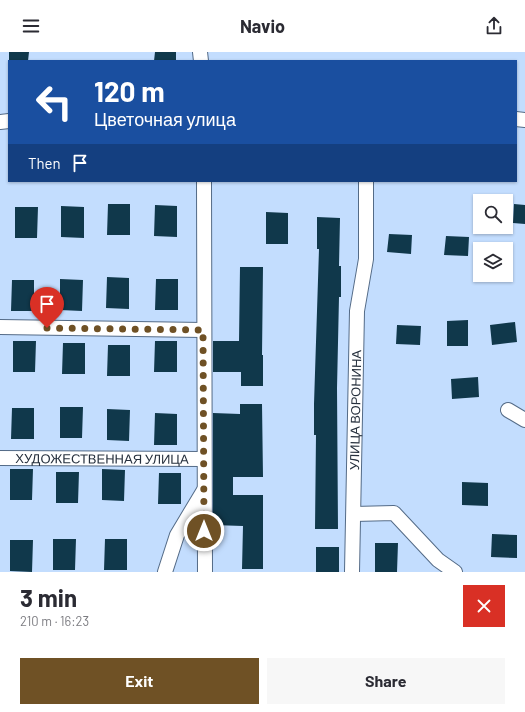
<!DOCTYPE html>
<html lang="en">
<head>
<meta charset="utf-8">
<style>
  body { margin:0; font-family:Barlow,sans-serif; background:#f7f7f7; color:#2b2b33; height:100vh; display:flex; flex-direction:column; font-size:15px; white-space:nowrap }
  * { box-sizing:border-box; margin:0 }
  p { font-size:13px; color:#7c7c81 }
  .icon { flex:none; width:22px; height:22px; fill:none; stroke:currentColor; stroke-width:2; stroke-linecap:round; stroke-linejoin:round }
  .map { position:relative; height:520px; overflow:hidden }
  .sheet { display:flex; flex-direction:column; background:#fff; flex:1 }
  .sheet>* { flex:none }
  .banner { position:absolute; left:8px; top:8px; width:509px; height:122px; border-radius:0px; box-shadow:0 1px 3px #0004; background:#1a4fa0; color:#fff; overflow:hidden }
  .buttons { position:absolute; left:473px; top:142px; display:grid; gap:8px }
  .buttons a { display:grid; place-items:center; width:40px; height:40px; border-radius:0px; background:#fff; box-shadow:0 1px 3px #0004; font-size:20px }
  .pin { position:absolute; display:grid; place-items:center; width:34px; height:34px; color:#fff; margin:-41px -17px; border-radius:50% 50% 50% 0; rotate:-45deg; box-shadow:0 0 4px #0007 }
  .pin .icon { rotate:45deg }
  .me { position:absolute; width:44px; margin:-22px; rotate:0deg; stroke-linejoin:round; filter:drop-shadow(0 0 3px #0008) }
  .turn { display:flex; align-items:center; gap:14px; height:84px; padding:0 20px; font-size:18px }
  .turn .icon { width:52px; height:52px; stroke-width:2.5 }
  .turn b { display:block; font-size:28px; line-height:34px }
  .then { display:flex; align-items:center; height:38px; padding:0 20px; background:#0003; gap:8px; font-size:15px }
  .round { display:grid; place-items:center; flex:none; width:42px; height:42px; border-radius:0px; background:#f7f7f7 }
  .overview { display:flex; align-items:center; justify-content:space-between; height:68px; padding:0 20px }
  h1 { font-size:24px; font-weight:700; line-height:30px }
  .cta { display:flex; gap:8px; margin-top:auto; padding:8px 20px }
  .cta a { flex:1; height:46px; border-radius:0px; background:#6f5125; color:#fff; font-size:16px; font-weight:700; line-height:46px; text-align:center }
  .cta a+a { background:#f7f7f7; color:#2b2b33 }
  header { display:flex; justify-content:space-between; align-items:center; height:52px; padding:0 20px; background:#fff; font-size:18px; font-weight:700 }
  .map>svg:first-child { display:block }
  .building { fill:#10384b }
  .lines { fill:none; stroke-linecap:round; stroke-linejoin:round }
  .minor-casing { stroke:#546b87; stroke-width:16 }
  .minor { stroke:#fff; stroke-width:14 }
  .route { stroke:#6f5125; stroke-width:7; stroke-dasharray:0 12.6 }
  .labels { text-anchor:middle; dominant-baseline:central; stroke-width:4; stroke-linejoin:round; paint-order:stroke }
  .street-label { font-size:13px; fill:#26303d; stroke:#c3ddfe }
</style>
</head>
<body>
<header><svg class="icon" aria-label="menu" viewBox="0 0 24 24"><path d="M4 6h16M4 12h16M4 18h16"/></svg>Navio<svg class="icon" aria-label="share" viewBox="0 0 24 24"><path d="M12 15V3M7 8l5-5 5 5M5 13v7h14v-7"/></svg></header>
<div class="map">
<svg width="525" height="520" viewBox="0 0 525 520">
  <rect width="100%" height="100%" fill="#c3ddfe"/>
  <!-- building -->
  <path class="building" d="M9 0H29L28 9H9Z
    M155 0H176V9H154Z
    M108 152H130V183H107Z
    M514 152 525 153V172L513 171Z
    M155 153 177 154V185L154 184Z
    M61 154 84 155V186L61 185Z
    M15 155H38L37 186H15Z
    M266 160 288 161V192H266Z
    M317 165 340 166 339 214H341V245H339L337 336 338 477H315L316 383H314V352L319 197H317Z
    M389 182 412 183 411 202 387 200Z
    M446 184 469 185 468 204 444 203Z
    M240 215H263L262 303H263V334H241V320H213V289H239Z
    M107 225 129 226V257L106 256Z
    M60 227 83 228 82 259 60 258Z
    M156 227H178V258H155Z
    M12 228H34V259H11Z
    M468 268V294H447V269Z
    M515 270 517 290 492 293 490 273Z
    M397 273 421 274 420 293 396 292Z
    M13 289H36L35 320H13Z
    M155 289H177V320H154Z
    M63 291H85V322H62Z
    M108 293H130V324H107Z
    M478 325 479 345 452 347 451 327Z
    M240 352H262L263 425H233V443H263V517H242L243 474 213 473V361L240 362Z
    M60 355H83L82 386H60Z
    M12 356H34V387H11Z
    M107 357 130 358 129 389 107 388Z
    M155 361 177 362V393H154Z
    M10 417H33L32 448H10Z
    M102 417 125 418 124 449 102 448Z
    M56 420H79L78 451H56Z
    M159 421H181V452H158Z
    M462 430 488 431V454L462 453Z
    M492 482 517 483V506L491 505Z
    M53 487H76L75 518H53Z
    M105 487H127V518H104Z
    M10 488H33L32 520 10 519Z
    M375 491H398L397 520H375Z
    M316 495H339V520H316Z"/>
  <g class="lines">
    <!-- minor casing -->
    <g class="minor-casing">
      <g id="minor">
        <path d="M200 0 201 9"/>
        <path d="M516 67 525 68"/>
        <path d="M0 70 9 69"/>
        <path d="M204 129 205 520"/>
        <path d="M0 275 203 278"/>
        <path d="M508 358 525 368"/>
        <path id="s1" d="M0 406 204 407"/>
        <path d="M354 462 394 461 438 508 455 520"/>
        <path d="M165 520 177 483 204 438"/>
        <path id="s2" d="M352 520 357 259 366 207V129"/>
      </g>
    </g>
    <!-- minor -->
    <use href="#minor" class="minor"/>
  </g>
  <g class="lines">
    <!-- route -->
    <path class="route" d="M47 276 203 278 204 479"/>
  </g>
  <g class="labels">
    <!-- street labels -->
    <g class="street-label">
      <text stroke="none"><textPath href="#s2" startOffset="162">УЛИЦА ВОРОНИНА</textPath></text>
      <text stroke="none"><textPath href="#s1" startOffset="102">ХУДОЖЕСТВЕННАЯ УЛИЦА</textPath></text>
    </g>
  </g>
</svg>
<div class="buttons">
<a><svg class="icon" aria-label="search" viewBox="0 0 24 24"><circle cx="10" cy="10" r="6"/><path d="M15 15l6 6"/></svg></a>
<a><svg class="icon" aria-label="layers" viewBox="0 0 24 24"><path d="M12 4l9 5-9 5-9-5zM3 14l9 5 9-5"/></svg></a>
</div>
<div class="pin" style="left:47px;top:276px;background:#d93025"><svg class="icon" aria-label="arrive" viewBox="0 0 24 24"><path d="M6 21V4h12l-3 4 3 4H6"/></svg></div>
<svg class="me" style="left:204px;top:479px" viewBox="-20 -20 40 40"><circle r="17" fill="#6f5125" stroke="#fff" stroke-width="3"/><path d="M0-11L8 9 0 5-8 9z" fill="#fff"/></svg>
<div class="banner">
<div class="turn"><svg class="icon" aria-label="left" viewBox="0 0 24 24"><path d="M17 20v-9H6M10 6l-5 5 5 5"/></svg><div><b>120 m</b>Цветочная улица</div></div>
<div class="then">Then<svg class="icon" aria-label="arrive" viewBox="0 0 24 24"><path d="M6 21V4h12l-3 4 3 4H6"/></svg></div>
</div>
</div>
<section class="sheet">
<div class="overview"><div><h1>3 min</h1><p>210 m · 16:23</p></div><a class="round" style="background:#d93025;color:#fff"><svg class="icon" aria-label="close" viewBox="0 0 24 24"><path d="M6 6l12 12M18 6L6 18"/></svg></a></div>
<div class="cta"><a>Exit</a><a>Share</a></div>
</section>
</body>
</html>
